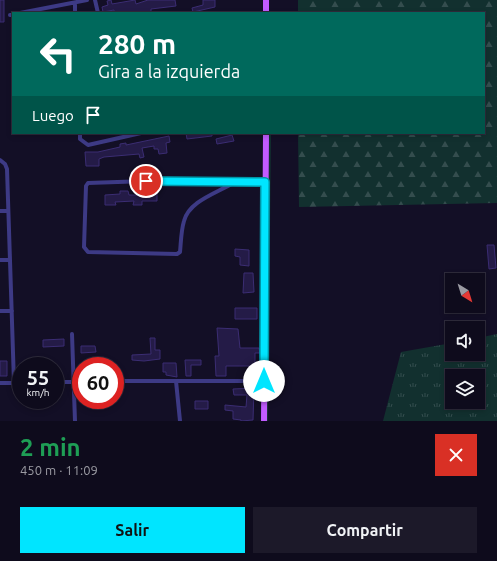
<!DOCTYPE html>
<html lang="es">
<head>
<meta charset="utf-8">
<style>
  body { margin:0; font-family:Ubuntu,sans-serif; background:#1c1929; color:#f1f3f6; height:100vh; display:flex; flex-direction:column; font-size:15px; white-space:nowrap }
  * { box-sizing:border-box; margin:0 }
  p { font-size:13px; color:#9b9ba3 }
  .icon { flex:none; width:22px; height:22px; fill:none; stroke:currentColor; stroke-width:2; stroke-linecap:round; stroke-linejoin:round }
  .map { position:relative; height:421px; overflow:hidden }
  .side { display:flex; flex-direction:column; background:#0e0b1c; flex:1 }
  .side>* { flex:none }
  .banner { position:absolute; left:12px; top:12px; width:473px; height:122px; border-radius:0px; box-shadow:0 2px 6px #0003,0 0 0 1px #2e2b3b; background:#00695c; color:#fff; overflow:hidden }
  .needle { width:26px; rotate:142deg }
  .fabs { position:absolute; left:445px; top:273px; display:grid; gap:8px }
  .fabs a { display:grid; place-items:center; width:40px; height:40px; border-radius:0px; background:#0e0b1c; box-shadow:0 2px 6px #0003,0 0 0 1px #2e2b3b; font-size:20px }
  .speed { position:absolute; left:12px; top:357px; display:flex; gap:8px; font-size:20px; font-weight:700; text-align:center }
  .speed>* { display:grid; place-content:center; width:52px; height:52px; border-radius:50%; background:#0e0b1c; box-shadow:0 2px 6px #0003,0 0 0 1px #2e2b3b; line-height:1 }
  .speed small { font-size:10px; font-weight:400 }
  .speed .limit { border:6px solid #d22; background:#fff; color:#111 }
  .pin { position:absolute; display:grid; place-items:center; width:34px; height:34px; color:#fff; margin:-17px; border:2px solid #fff; border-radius:50%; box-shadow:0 1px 4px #0007 }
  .me { position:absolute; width:44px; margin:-22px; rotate:0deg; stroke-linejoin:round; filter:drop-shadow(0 0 3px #0008) }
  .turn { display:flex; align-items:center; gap:14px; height:84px; padding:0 20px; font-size:18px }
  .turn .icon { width:52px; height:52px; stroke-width:2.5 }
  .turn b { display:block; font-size:28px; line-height:34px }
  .then { display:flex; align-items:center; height:38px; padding:0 20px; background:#0003; gap:8px; font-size:15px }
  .round { display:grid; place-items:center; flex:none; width:42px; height:42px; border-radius:0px; background:#1c1929 }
  .head { display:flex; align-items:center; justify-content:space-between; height:68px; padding:0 20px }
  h1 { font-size:24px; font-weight:700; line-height:30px; color:#1e9e55 }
  .primary-button { display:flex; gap:8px; margin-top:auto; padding:8px 20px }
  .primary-button a { flex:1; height:46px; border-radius:0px; background:#00e5ff; color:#111; font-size:16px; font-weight:700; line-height:46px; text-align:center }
  .primary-button a+a { background:#1c1929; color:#f1f3f6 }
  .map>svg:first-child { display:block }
  .grass { fill:url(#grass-tufts); fill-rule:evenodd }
  .forest { fill:url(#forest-firs) }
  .green { fill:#12302f }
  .building { fill:#241b47; stroke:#3b2d73 }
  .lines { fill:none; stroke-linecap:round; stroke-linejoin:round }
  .street { stroke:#3d3a85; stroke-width:4 }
  .primary { stroke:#c25bff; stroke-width:6 }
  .route-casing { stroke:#0095a6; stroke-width:10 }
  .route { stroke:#00e5ff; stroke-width:7 }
</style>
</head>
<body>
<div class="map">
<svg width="497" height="421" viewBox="0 0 497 421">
  <defs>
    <pattern id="grass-tufts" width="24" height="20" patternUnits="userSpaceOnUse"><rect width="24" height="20" fill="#12302f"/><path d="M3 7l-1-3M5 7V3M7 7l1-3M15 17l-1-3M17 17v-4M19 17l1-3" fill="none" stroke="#344d4e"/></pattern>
    <pattern id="forest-firs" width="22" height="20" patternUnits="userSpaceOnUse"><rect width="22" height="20" fill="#12302f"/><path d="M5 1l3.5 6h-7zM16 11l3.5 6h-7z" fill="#344d4e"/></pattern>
  </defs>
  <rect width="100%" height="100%" fill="#130f26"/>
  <!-- grass -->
  <path class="grass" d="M497 334V421H383L401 352 452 343V354H478V338ZM452 376H478V402H452Z"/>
  <!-- forest -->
  <path class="forest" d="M298 0H497V203L299 207 298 133H484V13H298Z"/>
  <!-- green -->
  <path class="green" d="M269 133H271L268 421H267Z"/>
  <!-- building -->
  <path class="building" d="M0 0H4V22H0Z
    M111 0 112 4 135 0 136 4 148 0H175L176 6 151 9V13H114V10L103 12 102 7 108 5 107 1Z
    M203 0H215V7L193 12 192 8 203 5Z
    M186 133H212V136L187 139Z
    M232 135 234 141 217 144 216 139Z
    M169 136 170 142 166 143 167 153 159 154 158 149H154V146L142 148 144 157 140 158 139 154 104 157 99 159V166H86L85 152H98L120 147V144L126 143V145Z
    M120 191H128L129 195H149V192L157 193V201H142V205H133L134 201 115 202 116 205H105V195L120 194Z
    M487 245H494L496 268 489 269Z
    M235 249 249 250V266L240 265V257L235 256Z
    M244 273H253L254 292 243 293Z
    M235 308H257V319H235Z
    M217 328 238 329 240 348H259L260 353H255V366H226V376H216L215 356H219Z
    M150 338H155V350H160V359L144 361 132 360V355L151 354Z
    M64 339V346L43 347V340Z
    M81 346H95L96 352 81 353Z
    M185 360H201V365H191V376H186Z
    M0 361H7V376H0Z
    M163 363H176L177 377 166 375V372H163Z
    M254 388 253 420 241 421V420L233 419V411L225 410V405L246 407 247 395H234L233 389Z
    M195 401H208V409H195Z"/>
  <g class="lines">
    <!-- street -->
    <path class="street" d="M95 0 98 13
      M75 3V13
      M20 13 87 0
      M10 15H13
      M80 133V139L88 145 141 133
      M0 160 5 164 7 169 14 383
      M233 183C217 193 189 201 184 221 181 231 181 242 180 252L177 254 88 252 84 247 86 186 88 183 147 181 265 183
      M0 211H8
      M0 260H10
      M0 311H12
      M72 334 75 421
      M115 381H265
      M176 381 180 421
      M55 382H81
      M0 383H21"/>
    <!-- primary -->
    <path class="primary" d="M266 13V0
      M264 421 266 133"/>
  </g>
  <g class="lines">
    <!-- route casing -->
    <g class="route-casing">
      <path id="route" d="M146 181 265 182 264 381"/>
    </g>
    <!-- route -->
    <use href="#route" class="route"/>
  </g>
</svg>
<div class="fabs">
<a><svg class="needle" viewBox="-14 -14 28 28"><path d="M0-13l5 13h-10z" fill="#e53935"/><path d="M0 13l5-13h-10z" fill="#9b9ba3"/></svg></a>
<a><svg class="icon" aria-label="sound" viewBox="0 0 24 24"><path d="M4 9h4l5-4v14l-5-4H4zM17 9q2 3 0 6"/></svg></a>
<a><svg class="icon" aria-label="layers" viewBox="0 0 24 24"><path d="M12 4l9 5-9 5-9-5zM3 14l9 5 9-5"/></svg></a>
</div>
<div class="speed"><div>55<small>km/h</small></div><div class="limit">60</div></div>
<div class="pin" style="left:146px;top:181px;background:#d93025"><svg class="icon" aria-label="arrive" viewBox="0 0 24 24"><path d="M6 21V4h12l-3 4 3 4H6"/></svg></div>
<svg class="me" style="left:264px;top:381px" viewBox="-20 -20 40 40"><circle r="19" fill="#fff"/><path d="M0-13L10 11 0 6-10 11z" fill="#00e5ff"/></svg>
<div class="banner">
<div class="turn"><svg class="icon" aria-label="left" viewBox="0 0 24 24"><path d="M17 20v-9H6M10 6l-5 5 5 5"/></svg><div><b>280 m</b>Gira a la izquierda</div></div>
<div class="then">Luego<svg class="icon" aria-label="arrive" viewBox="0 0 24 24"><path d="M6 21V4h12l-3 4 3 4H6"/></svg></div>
</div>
</div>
<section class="side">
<div class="head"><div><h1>2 min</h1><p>450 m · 11:09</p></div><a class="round" style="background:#d93025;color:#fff"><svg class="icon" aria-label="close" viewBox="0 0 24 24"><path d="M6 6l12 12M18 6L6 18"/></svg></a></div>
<div class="primary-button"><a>Salir</a><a>Compartir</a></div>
</section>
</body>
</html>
